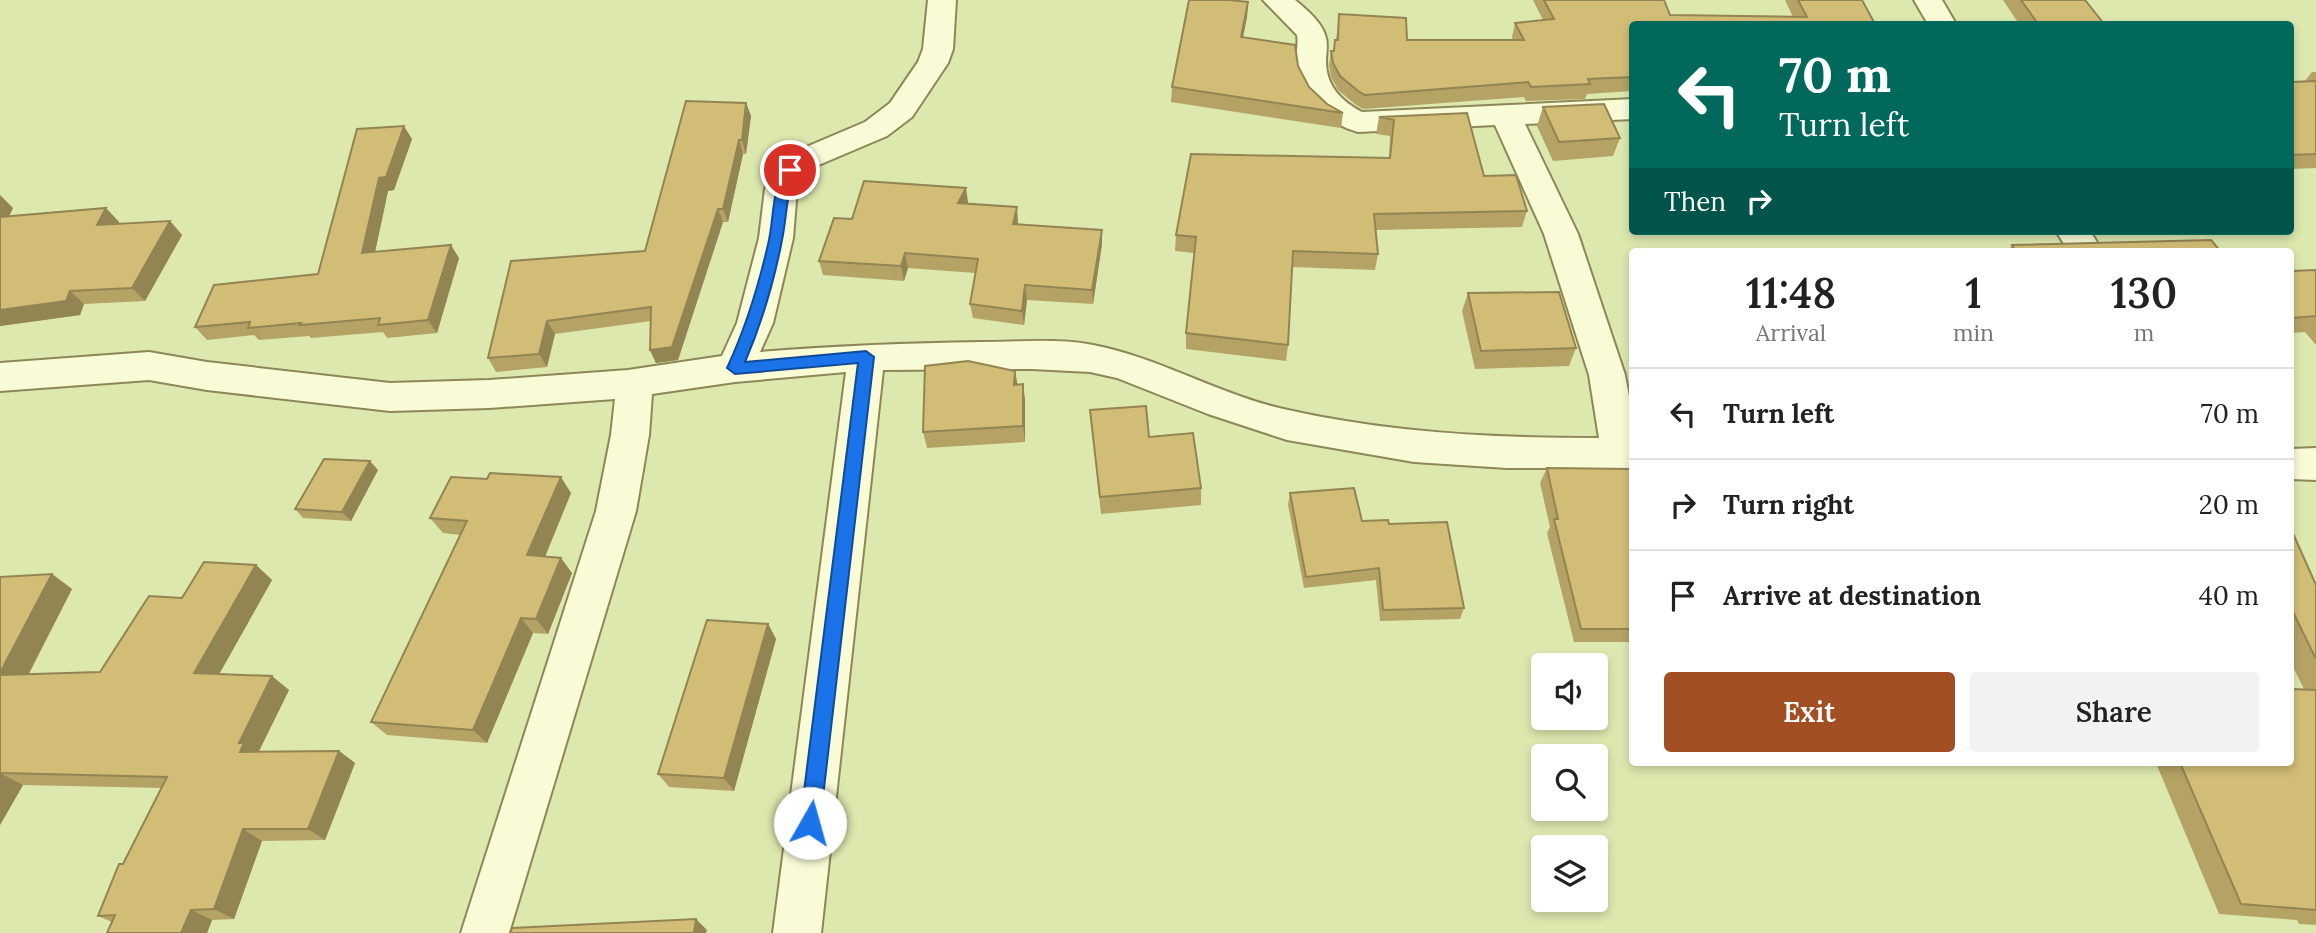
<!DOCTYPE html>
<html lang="en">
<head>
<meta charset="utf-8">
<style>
  body { margin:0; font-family:Lora,serif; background:#f2f2f2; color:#222; height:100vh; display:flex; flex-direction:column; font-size:26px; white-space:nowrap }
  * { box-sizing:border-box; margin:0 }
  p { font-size:23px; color:#767676 }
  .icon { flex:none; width:38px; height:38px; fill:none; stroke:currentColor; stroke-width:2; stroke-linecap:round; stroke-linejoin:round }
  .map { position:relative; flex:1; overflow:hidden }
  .panel { position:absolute; left:1629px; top:248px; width:665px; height:518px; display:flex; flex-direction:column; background:#fff; border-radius:7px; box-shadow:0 4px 10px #0003 }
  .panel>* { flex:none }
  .guide { position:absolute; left:1629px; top:21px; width:665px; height:214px; border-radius:7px; box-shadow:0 4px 10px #0003; background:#00695c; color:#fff; overflow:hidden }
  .tools { position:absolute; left:1531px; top:653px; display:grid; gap:14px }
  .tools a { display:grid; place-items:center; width:77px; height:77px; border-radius:7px; background:#fff; box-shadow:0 4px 10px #0003; font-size:35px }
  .pin { position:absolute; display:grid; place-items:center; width:60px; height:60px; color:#fff; margin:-30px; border:4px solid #fff; border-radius:50%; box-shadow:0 2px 7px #0007 }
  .me { position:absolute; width:77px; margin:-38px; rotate:7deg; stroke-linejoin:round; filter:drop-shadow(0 0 5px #0008) }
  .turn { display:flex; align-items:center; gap:24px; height:147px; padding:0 35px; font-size:32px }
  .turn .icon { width:91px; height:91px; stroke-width:2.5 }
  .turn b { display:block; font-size:49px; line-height:60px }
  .then { display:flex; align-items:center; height:66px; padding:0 35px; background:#0003; gap:14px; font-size:26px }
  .eta { display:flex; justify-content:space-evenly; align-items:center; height:119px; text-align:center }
  .eta b { font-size:42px; font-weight:600; line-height:49px }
  .action { display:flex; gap:14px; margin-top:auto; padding:14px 35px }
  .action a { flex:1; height:80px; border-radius:7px; background:#a14f23; color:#fff; font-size:28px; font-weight:600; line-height:80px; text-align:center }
  .action a+a { background:#f2f2f2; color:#222 }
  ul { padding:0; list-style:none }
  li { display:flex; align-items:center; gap:21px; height:91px; padding:0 35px; border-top:2px solid #e0e0e0 }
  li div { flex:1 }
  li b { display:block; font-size:26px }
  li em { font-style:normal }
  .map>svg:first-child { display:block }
  .farmland { fill:#dde8af; fill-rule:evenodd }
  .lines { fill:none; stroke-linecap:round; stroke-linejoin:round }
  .street-casing { stroke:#8d8758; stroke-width:4 }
  .street { fill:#f9fbd7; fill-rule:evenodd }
  .wall { fill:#b5a365 }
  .shaded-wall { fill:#938453 }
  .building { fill:#d2bd76; stroke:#938453; stroke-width:2 }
  .route { fill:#1a73e8; stroke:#114b97; stroke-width:2 }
</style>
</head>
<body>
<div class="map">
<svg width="2316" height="933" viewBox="0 0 2316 933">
  <rect width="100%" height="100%" fill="#eff1c3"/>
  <!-- farmland -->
  <path class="farmland" d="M0 0H2316V933H0ZM1633 24H2291V231H1633ZM1633 252H2291V763H1633ZM1544 665H1596V718H1544ZM1544 756H1596V808H1544ZM1544 847H1596V900H1544Z"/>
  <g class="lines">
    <!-- street casing -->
    <g class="street-casing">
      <path id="street" d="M928 0H956L953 49 948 63 912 117 887 136 814 167 803 176 797 189 793 238 773 323 760 352C834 346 908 343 982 342 1018 342 1057 338 1093 345 1161 358 1221 396 1288 410 1391 433 1494 438 1599 438L1589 375 1544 234 1495 125 1358 132C1329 124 1299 100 1296 68 1295 57 1299 46 1297 35L1263 0H1295C1306 9 1323 23 1326 38 1328 45 1326 54 1326 61 1326 86 1341 101 1362 112L1633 99V119L1525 124 1578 234 1625 375 1633 417V468H1507L1414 462 1287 440 1208 414 1117 378 1090 372 1032 369 883 370 821 933H773L846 372 735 382 652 394 649 435 636 511 509 933H461L596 511 611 435 615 399 489 408 390 411 207 390 149 380 0 391V363L149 352 207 362 390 383 489 380 628 370 722 356 737 323 759 238 765 189 774 170 779 162 792 153 865 122 890 103 918 62 923 49Z
        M1914 0H1942L1956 24H1928Z
        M2056 231H2090L2103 252H2069Z
        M2316 448V480L2291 479V449Z"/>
    </g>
    <!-- street -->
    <use href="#street" class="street"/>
  </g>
  <!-- wall -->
  <path class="wall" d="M1533 0H1664L1670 15 1793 17 1785 0H1862L1875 24H1633V91L1587 94 1585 99 1526 101 1524 97 1363 109 1356 105 1338 90 1331 77 1329 65 1331 51H1333L1335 40H1336L1339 14 1407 40H1513L1512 37 1515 23 1543 20Z
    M2003 0H2085L2104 24H2019Z
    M1248 2 1247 17 1243 37 1298 66 1309 87 1327 104 1343 113 1341 128 1171 102 1172 87Z
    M2312 72H2316V168L2291 169V82H2304Z
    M746 103 751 116 746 154H743L728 222H723L678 360 656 363 650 350 651 321 555 334 547 367 496 372 488 358 645 251Z
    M1543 107 1620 138 1613 156 1553 161 1537 126Z
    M1467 113 1484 176 1527 211 1522 227 1376 230 1378 254 1375 270 1292 267 1288 345 1286 361 1186 349V333L1194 253 1175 251 1176 235 1389 158 1390 136 1376 134 1379 117Z
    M412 139 394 190 388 191 375 252 459 258 437 333 387 338 383 332 311 338 309 336 259 340 254 335 207 340 195 327 318 274Z
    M0 195 13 208 9 216 106 208 119 222 118 224 170 221 182 235 145 301 84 304 80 315 0 326Z
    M968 202 967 204 1018 222V224L1102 244 1093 304 1027 300 1024 325 973 318 970 304 975 273 908 268 904 281 823 275 819 261 852 219Z
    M2012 245 2221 252H2007Z
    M2316 270V345L2305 332 2291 333V271Z
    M1468 293 1576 348 1569 366 1475 369 1462 311Z
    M1015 371 1017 385 1023 384 1025 400V442L927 448 923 432Z
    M1090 410 1149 437 1201 488V505L1101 514Z
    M1547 468 1633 469V642H1574L1547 533 1550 527 1540 483Z
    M378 470 351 521 303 518 295 509Z
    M571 493 545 557 572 573 548 634 533 633 487 743 387 735 371 722 460 535 443 533 430 518Z
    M1290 493 1362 521 1389 524 1464 608 1460 619 1380 621 1376 580 1304 588 1288 505Z
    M2291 529 2316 585V925L2299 924 2297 920 2219 914 2156 763H2291L2304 689 2291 663Z
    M256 565 272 580 219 674 289 690 259 751H339L355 763 325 840 262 841 234 919 212 920 207 933H107L112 922 98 916 162 788 23 785 0 825V577L52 574 72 589 29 674 100 672Z
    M768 624 776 639 734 791 669 787 658 774Z"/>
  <!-- shaded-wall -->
  <path class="shaded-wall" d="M1248 2 1247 17 1240 52 1241 37Z
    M746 103 751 116 746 154 742 140Z
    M404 126 412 139 394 190 388 191 372 266 362 253 379 178Z
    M739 140 743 154 728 222 723 209Z
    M966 188 968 202 961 218 958 203Z
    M0 195 13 208 2 231 0 230Z
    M1017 207 1018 222 1015 238 1013 224Z
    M106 208 119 222 110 239 97 225Z
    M718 209 723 222 678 360 656 363 650 350Z
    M170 221 182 235 145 301 132 288Z
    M1102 230V244L1093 304 1092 290Z
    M451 245 459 258 437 333 428 320Z
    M905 253 908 268 904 281 901 266Z
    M1025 285 1027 300 1024 325 1022 311Z
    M70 291 84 304 80 315 0 326V310Z
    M547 321 555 334 547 367 539 354Z
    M1015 371 1018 387 1014 385Z
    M1023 384 1025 400V442L1023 426Z
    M370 461 378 470 351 521 342 512Z
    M561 477 571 493 539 571 527 555Z
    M561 558 572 573 548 634 536 619Z
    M256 565 272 580 212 687 194 673Z
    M52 574 72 589 21 688 0 675V673Z
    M521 618 533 633 487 743 473 730Z
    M768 624 776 639 734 791 724 778Z
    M272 676 289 690 258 753 240 752 239 743Z
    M339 751 355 763 325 840 308 829Z
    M0 773 23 785 0 825Z
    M243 829 262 841 234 919 214 909Z
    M191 910 212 920 207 933H181Z
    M696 919 707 930 706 933H694Z"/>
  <!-- building -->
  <path class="building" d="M1189 0H1229L1248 2 1241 37 1295 45 1298 66 1309 87 1327 104 1343 113 1172 87Z
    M1544 0H1664L1670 15 1807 17 1798 0H1862L1875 24H1633V77L1588 79 1590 84 1531 87 1528 82 1365 95 1358 91 1340 76 1333 63 1331 51H1334L1335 40H1338L1339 14 1406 18 1407 40H1524L1515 23 1554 19Z
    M2021 0H2085L2104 24H2038Z
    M2316 81V154L2291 155V82Z
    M686 101 746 103 742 140H739L723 209H718L672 347 650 350 651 307 547 321 539 354 488 358 511 261 645 251Z
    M1604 104 1620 138 1559 142 1543 107Z
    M1467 113 1484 176 1516 175 1527 211 1374 214 1378 254 1293 251 1288 345 1186 333 1196 237 1176 235 1191 154 1390 158 1394 120 1379 117Z
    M404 126 386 177 379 178 362 253 451 245 428 320 378 325 380 318 300 325 301 323 248 328 250 322 195 327 214 285 318 274 357 129Z
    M864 181 966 188 958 203 1017 207 1013 224 1102 230 1092 290 1025 285 1022 311 970 304 978 259 905 253 901 266 819 261 834 218 852 219Z
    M106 208 97 225 170 221 132 288 70 291 66 301 0 310V217Z
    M2211 240 2221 252H2016L2012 245Z
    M2316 270V316L2291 318V271Z
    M1559 292 1576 348 1481 351 1468 293Z
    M968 361 1015 371 1014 385 1023 384V426L923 432 925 366Z
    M1146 406 1149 437 1193 433 1201 488 1100 497 1090 410Z
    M324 459 370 461 342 512 295 509Z
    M1547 468 1633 469V629H1581L1554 519H1558Z
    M490 473 561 477 527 555 561 558 536 619 521 618 473 730 371 722 467 521 430 518 451 477 487 479Z
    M1354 488 1362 521 1388 520 1389 524 1447 522 1464 608 1383 610 1379 568 1306 577 1290 493Z
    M2291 529 2316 585V659L2291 608Z
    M204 562 256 565 194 673 272 676 239 743H244L240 752 339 751 308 829H243L214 909 191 910 181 933H107L115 915 98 916 119 864H123L167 777 0 773V675L100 672 149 596 182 598Z
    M52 574 0 673V577Z
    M707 620 768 624 724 778 658 774Z
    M2291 689 2316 690V910L2241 904 2180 763H2291Z
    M696 919 694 933H510L512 928Z"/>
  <!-- route -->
  <path class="route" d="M790 166 796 170C786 194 787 216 782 240 774 282 762 322 745 362L866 351 874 357 820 823 817 830 810 833 803 830 800 823 858 363 735 374 727 368C746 327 759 285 769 240 774 215 772 191 785 167Z"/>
</svg>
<div class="tools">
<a><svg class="icon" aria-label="sound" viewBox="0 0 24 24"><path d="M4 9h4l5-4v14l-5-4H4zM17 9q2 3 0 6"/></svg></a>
<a><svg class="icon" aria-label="search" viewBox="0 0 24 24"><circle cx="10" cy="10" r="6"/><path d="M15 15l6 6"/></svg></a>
<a><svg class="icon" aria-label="layers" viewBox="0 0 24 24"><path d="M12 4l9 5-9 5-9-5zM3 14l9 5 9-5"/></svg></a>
</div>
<div class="pin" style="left:790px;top:170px;background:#d93025"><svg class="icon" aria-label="arrive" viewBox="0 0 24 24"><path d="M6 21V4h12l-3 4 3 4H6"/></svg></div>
<svg class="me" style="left:810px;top:823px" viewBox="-20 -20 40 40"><circle r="19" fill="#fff"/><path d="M0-13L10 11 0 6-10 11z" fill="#1a73e8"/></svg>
<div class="guide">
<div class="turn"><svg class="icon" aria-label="left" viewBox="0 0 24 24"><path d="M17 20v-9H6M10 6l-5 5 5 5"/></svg><div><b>70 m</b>Turn left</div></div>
<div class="then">Then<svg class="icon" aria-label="right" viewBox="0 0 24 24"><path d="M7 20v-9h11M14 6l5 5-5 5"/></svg></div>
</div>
<section class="panel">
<div class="eta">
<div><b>11:48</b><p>Arrival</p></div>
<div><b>1</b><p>min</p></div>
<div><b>130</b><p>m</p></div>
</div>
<ul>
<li><svg class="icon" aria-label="left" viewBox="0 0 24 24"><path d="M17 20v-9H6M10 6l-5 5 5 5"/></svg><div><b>Turn left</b></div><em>70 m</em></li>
<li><svg class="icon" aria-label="right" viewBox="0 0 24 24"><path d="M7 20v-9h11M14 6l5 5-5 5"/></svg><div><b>Turn right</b></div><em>20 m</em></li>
<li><svg class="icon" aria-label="arrive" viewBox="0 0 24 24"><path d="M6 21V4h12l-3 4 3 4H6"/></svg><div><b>Arrive at destination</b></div><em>40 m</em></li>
</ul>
<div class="action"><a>Exit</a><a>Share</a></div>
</section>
</div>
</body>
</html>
